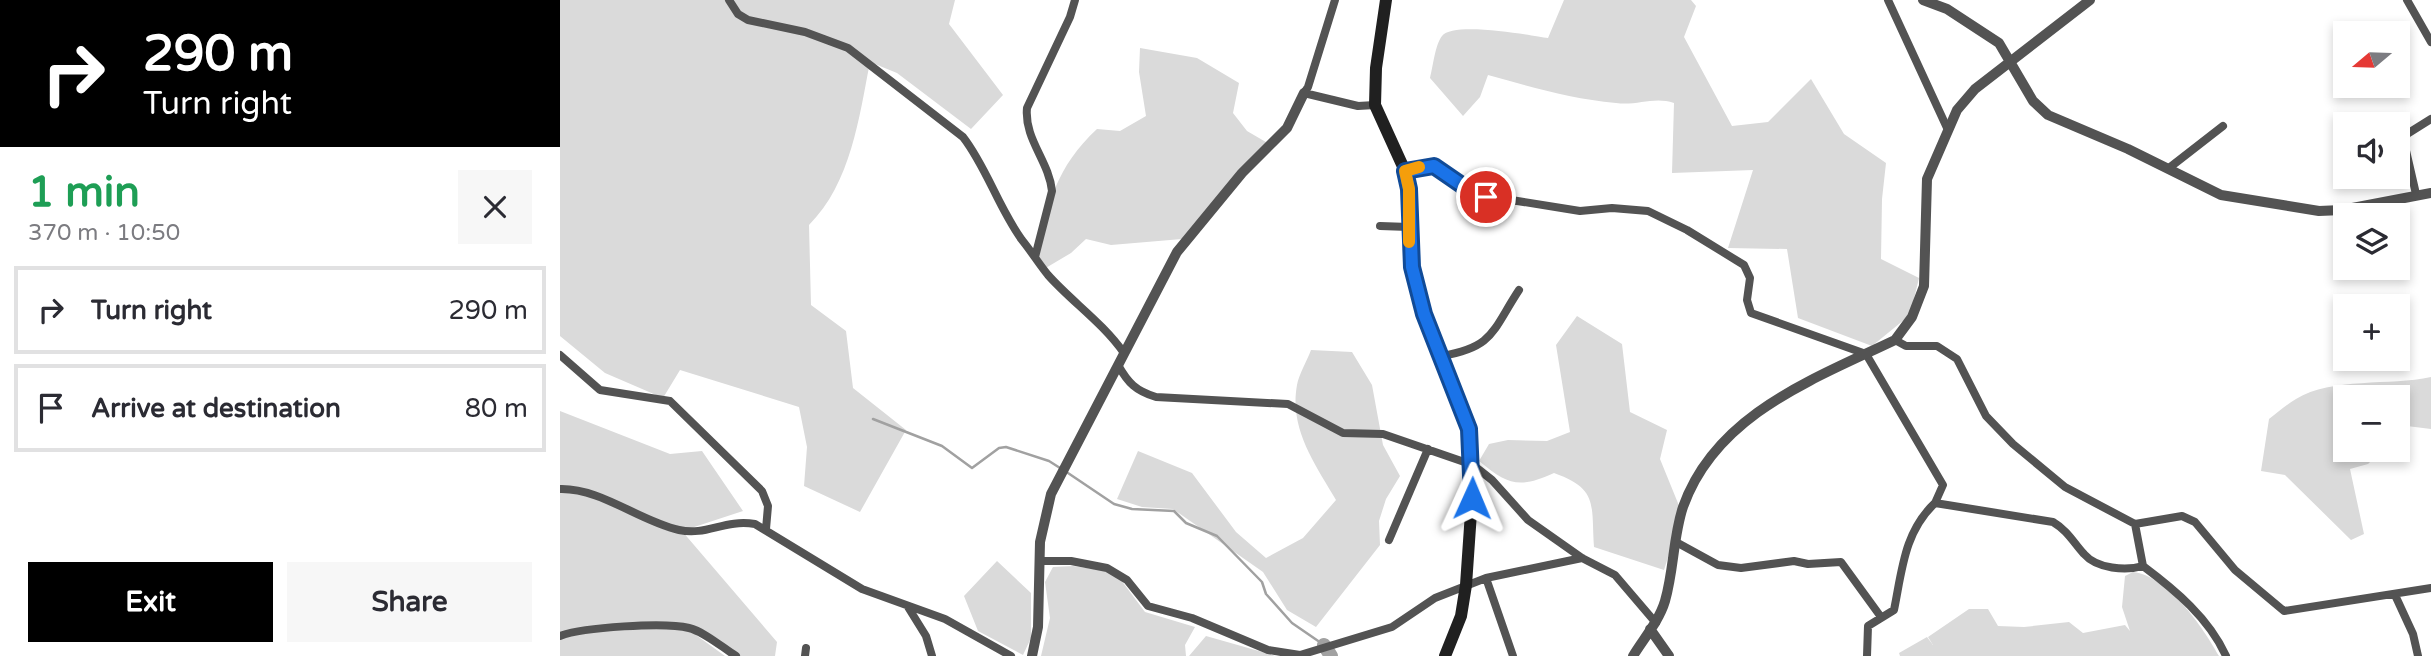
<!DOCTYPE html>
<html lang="en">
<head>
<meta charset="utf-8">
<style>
  body { margin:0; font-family:"Varela Round",sans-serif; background:#f7f7f7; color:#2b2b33; height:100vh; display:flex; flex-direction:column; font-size:26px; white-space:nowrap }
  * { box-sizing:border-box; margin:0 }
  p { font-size:23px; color:#7c7c81 }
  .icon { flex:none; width:38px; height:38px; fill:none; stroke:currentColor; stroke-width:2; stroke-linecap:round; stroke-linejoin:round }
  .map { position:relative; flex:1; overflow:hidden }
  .sheet { display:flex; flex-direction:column; background:#fff; width:560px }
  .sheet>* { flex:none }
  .banner { background:#000; color:#fff; overflow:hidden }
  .needle { width:46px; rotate:251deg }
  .controls { position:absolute; left:1773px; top:21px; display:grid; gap:14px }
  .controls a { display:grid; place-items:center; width:77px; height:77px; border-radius:0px; background:#fff; box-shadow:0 4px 10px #0003; font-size:35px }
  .pin { position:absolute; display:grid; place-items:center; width:60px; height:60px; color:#fff; margin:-30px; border:4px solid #fff; border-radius:50%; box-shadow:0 2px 7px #0007 }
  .me { position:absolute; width:77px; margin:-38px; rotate:1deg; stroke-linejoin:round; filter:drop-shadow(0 0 5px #0008) }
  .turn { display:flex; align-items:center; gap:24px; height:147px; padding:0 28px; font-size:32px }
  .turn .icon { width:91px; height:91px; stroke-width:2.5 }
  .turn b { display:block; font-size:49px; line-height:60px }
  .round { display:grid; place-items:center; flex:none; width:74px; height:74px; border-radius:0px; background:#f7f7f7 }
  .headline { display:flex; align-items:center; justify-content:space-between; height:119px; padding:0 28px }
  h1 { font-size:42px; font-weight:700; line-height:52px; color:#1e9e55 }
  .cta { display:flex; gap:14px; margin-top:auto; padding:14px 28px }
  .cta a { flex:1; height:80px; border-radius:0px; background:#000; color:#fff; font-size:28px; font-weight:700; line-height:80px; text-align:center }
  .cta a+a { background:#f7f7f7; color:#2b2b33 }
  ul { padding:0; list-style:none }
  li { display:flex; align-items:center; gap:21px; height:88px; margin:0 14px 10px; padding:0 14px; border:4px solid #e1e1e2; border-radius:0px }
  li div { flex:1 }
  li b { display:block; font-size:26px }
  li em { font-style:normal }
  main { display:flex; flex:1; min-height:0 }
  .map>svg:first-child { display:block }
  .green { fill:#dadada }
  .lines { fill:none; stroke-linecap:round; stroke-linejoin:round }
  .stream { stroke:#a1a1a1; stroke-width:2.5 }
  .river { stroke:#a1a1a1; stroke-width:14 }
  .minor { stroke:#535353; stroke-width:8 }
  .tertiary { stroke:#535353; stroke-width:10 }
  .secondary { stroke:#202020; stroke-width:12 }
  .route-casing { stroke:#114b97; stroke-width:18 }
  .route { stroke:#1a73e8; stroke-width:12 }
  .slow { stroke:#f59e0b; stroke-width:12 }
</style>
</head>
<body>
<main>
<section class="sheet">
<div class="banner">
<div class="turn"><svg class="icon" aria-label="right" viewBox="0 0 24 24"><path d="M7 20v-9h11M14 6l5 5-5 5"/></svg><div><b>290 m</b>Turn right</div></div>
</div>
<div class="headline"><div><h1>1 min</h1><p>370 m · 10:50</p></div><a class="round"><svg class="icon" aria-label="close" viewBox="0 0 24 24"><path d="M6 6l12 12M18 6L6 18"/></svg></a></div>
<ul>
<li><svg class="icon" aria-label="right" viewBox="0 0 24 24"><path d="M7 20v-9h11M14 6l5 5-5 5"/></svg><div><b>Turn right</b></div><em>290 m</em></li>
<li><svg class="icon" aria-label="arrive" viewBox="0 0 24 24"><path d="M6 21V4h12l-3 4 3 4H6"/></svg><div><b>Arrive at destination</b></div><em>80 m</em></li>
</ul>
<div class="cta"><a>Exit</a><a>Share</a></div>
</section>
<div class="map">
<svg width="1871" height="656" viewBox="0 0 1871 656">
  <rect width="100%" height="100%" fill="#fff"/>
  <!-- green -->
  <path class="green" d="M0 0H395L389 24 443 95 411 129 337 73 310 62C299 118 291 183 249 225L251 305 286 331 293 388 346 430 300 512 244 486 247 447 239 407 120 370 103 398 45 373 0 336Z
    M1004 0H1131L1136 6 1124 37 1172 126 1208 122 1251 79 1284 134 1326 163 1322 199 1321 259 1359 278 1350 315 1312 346 1238 318 1227 249 1168 248 1193 170 1112 173 1114 103C1094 96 1077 106 1056 103 1011 99 971 87 928 75L920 97 903 116 870 78C873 67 875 45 882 36 893 21 969 35 988 38Z
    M580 48 637 58 679 83 673 113 687 131 711 145 622 239 551 245 526 239 511 253 484 269 475 257C488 204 496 167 537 129L560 131 586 116 579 72Z
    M1017 316 1062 344 1070 412 1107 430 1100 459 1122 513 1104 570 1034 547C1031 505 1039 489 994 473 959 489 948 485 919 461L929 444 948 440 987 441 1010 432 996 345Z
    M751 350 792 352 812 385 823 445 840 476 826 499 819 521 820 545 756 627 727 610 703 572 613 509 582 507 557 499 578 451 632 473 676 532 706 558 743 538 776 500C755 464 729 429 737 385 739 374 747 361 751 350Z
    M1871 377V429L1847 426 1838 435V397H1785V450H1822L1808 464 1790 469 1804 534 1791 540 1725 475 1701 471 1709 419C1718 412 1726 405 1736 399 1772 377 1830 386 1871 377Z
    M0 411 110 454 142 451 183 511 122 531 217 642 215 656H176L118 622 165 656H0Z
    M437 561 471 593V638L463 655 418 631 404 596Z
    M513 566 547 571 561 580 585 612 635 627 625 645 626 656H481L490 618 485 582 493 567Z
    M1573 572C1608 576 1643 627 1659 656H1340L1339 653 1367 637 1373 645 1368 637 1409 609H1428L1438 626 1464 627 1509 622 1523 633 1565 625 1570 631 1562 607 1565 576Z
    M646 636 716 656H629Z"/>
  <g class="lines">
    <!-- stream -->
    <path class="stream" d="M313 419 382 446 412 468 439 448 446 447 489 461 500 468
      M505 471 554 504 572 509 614 511 626 523 657 536 702 582 706 594 732 623 764 645"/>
    <!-- river -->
    <path class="river" d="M764 645 771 656"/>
    <!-- minor -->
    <path class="minor" d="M169 0 178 14 188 20 245 32 288 48 403 137C427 168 438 207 462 240 471 251 479 264 488 275 512 302 542 322 564 353
      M775 0 748 87 744 93 798 106 815 105
      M1328 0 1388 130
      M1847 0 1871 42
      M1609 168 1663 126
      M845 171 874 166 906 188 926 196 1020 211 1052 208 1088 211 1127 230 1184 265 1190 278 1187 300 1191 313 1306 354 1383 485 1375 503
      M1856 194 1844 142 1847 134 1871 119
      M820 226 849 227
      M475 257 492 191C489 161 464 139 467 108L510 17 515 0
      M1335 340 1346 346H1377L1397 359 1426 416 1453 444 1505 487 1575 524 1622 516 1635 522 1675 570 1724 611 1871 588
      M0 355 40 390 110 401 202 491 208 506 206 529
      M882 356C934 347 932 331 959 290
      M558 365C568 383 576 391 596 397L728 404 783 433 823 434 913 465 932 480 968 520 1022 558 1055 575 1096 623
      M0 489C41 488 79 521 119 530 147 536 164 519 195 524L302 589 385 619 451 656
      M1575 524 1583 566C1615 590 1649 618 1666 656
      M829 540 868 449
      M1116 542 1158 565 1181 568 1234 561 1248 564 1281 562 1321 617
      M479 561H511L547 568 567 580 588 606 632 618 708 650 740 655 832 627 875 598 926 578 1022 558
      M926 578 953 656
      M1835 595 1853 634 1858 656
      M348 607 366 636 372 656
      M0 636C23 627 105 622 129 628 145 632 163 648 176 656
      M245 656 246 648
      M1307 656 1308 626 1334 610C1342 571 1344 532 1375 503L1493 522C1508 531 1513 542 1524 554 1537 569 1566 571 1583 566"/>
    <!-- tertiary -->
    <path class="tertiary" d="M1363 0 1387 9 1439 43 1473 101 1488 115 1568 149 1661 195 1759 211 1782 210 1871 193
      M1090 629 1109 656
      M472 656 478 627 480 542 491 494 617 252 682 173 727 128 744 93
      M1073 656C1084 638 1099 621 1105 601 1114 570 1113 537 1123 507 1156 414 1254 379 1335 340L1352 317 1364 286 1367 179 1397 110 1415 89 1530 0"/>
    <!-- secondary -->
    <path class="secondary" d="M826 0 816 68 815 105 845 171 849 189V247L856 289 909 429 912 498 906 585 901 616 885 656"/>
  </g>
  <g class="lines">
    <!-- route casing -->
    <g class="route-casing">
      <path id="route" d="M912 498 909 429 864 314 852 267 849 189 845 171 874 166 906 188 926 197"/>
    </g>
    <!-- route -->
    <use href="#route" class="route"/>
    <!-- slow -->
    <path class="slow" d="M849 242V189L845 171 859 167"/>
  </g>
</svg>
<div class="controls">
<a><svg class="needle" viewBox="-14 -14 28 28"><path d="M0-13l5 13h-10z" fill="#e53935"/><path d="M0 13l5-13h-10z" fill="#7c7c81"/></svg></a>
<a><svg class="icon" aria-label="sound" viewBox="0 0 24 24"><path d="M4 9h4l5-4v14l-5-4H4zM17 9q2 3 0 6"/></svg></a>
<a><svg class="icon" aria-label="layers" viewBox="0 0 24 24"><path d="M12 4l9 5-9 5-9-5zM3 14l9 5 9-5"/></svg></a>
<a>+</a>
<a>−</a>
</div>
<div class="pin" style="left:926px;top:197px;background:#d93025"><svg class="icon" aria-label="arrive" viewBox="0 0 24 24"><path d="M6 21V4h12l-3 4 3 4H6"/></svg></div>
<svg class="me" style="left:912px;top:498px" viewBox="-20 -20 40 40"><path d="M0-17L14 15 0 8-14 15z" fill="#1a73e8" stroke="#fff" stroke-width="4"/></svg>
</div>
</main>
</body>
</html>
